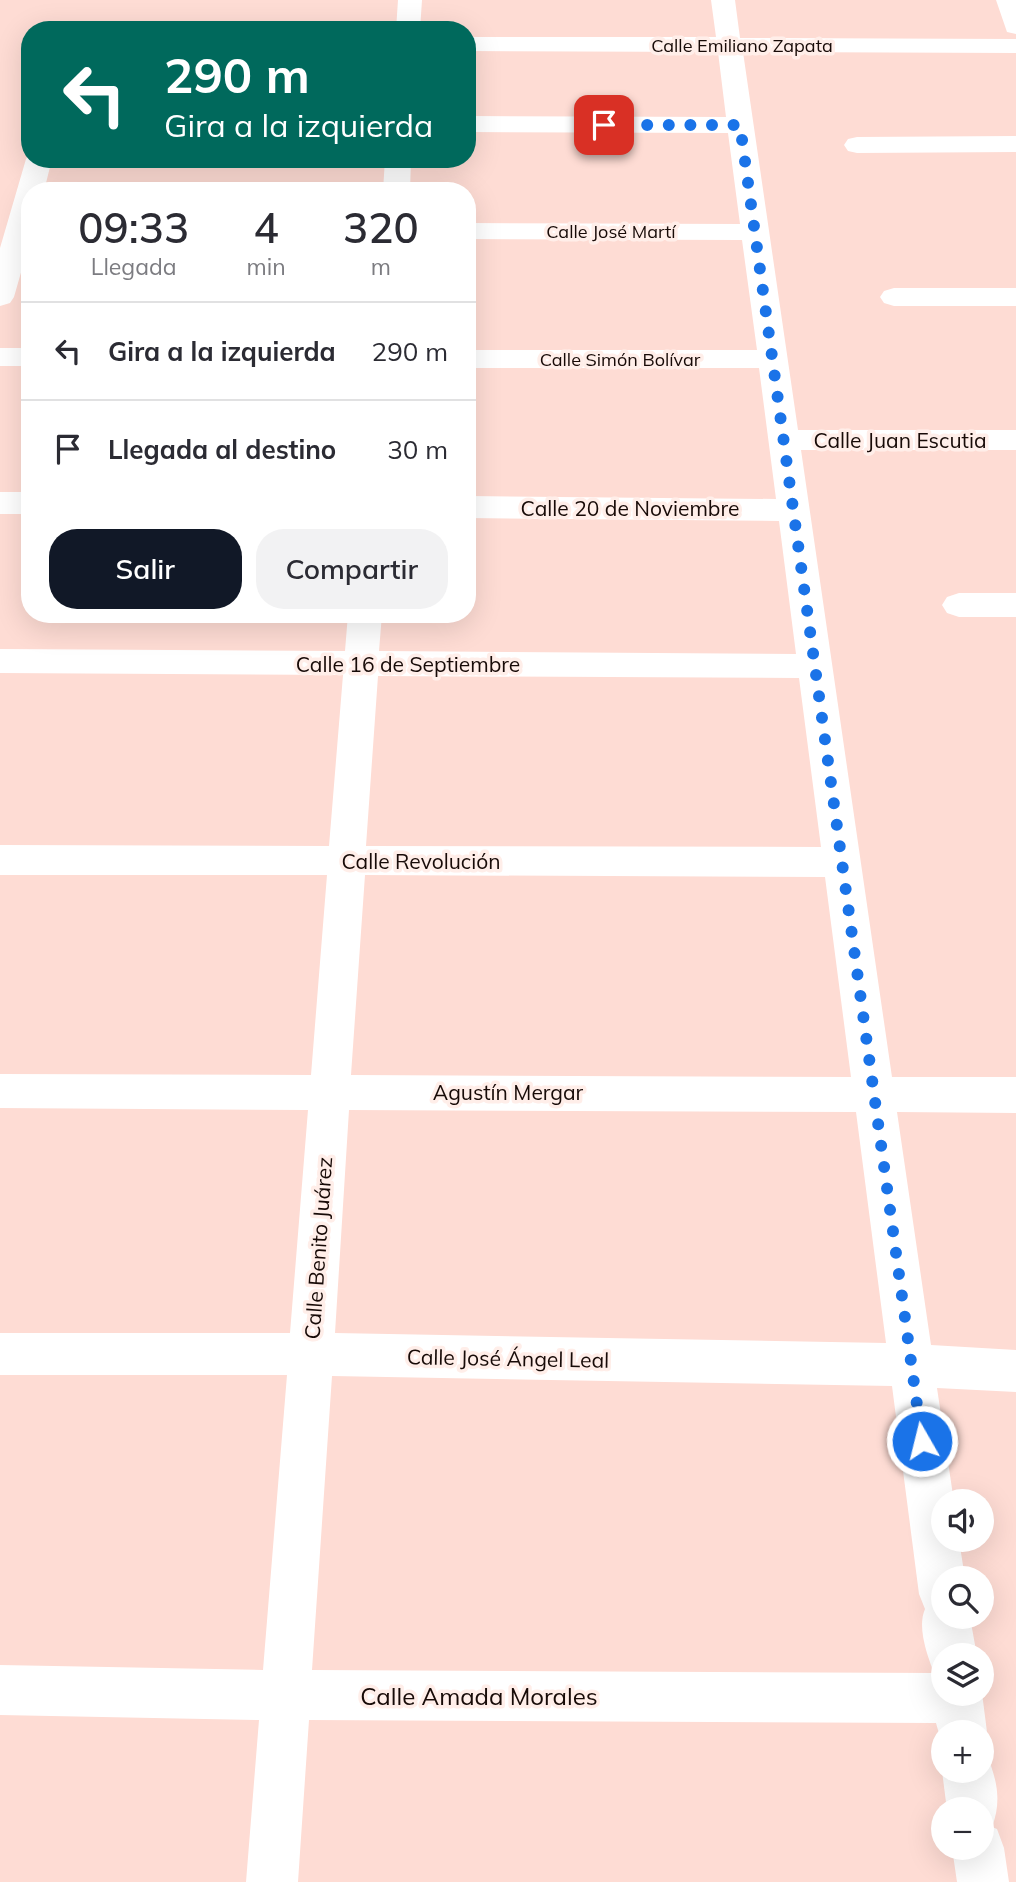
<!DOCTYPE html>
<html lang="es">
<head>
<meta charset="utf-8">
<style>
  body { margin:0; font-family:Mulish,sans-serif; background:#f2f2f3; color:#2b2b33; height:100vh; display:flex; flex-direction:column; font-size:26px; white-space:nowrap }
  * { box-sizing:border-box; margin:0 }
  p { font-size:23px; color:#7c7c81 }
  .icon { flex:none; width:38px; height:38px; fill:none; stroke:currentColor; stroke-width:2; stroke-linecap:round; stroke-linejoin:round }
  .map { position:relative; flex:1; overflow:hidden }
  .drawer { position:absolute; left:21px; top:182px; width:455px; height:441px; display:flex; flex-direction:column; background:#fff; border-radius:28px; box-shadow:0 7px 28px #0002 }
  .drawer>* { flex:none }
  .banner { position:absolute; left:21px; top:21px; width:455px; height:147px; border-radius:28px; box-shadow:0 7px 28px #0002; background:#00695c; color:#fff; overflow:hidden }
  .tools { position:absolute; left:931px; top:1489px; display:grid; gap:14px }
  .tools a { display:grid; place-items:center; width:63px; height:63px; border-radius:50%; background:#fff; box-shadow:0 7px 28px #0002; font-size:35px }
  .pin { position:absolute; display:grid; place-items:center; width:60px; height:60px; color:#fff; margin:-30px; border-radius:14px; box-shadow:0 4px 10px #0006 }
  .me { position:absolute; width:77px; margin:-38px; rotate:352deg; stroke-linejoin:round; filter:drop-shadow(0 0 5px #0008) }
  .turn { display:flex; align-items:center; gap:24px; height:147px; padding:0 28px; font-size:32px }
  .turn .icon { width:91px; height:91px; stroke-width:2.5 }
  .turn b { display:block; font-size:49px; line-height:60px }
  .eta { display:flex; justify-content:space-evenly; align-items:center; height:119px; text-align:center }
  .eta b { font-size:42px; font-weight:600; line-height:49px }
  .cta { display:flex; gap:14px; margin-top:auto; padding:14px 28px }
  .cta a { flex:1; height:80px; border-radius:28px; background:#111827; color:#fff; font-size:28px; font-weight:600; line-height:80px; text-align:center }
  .cta a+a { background:#f2f2f3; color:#2b2b33 }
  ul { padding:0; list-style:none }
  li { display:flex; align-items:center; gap:21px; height:98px; padding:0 28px; border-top:2px solid #e1e1e2 }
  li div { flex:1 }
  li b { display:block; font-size:26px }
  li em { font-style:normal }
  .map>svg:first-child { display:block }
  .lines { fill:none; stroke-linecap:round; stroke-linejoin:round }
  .minor { fill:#fff; fill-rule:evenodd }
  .route { stroke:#1a73e8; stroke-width:12; stroke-dasharray:0 21.6 }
  .labels { text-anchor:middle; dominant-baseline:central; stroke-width:7; stroke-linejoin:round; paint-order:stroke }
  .far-street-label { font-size:18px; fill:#170a07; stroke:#ffeee9 }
  .street-label { font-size:21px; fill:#170a07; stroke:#ffeee9 }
  .near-street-label { font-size:24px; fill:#170a07; stroke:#ffeee9 }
</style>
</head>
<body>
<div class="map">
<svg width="1016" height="1882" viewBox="0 0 1016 1882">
  <rect width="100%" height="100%" fill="#fedcd4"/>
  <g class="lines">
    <!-- minor -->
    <path class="minor" d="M398 0H422L420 30H396Z
      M711 0H735L740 38 1016 39V53L743 52 798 430H1016V450H801L892 1077H1016V1113L897 1112 931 1345 1016 1350V1392L937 1388 954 1502H943V1540H959L965 1578H943V1617H970L977 1656H943V1694L982 1693 987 1732 982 1745V1732H943V1748L936 1723 309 1720 298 1882H246L259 1720 0 1715V1665L263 1670 287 1375H0V1333H290L308 1110 0 1108V1074L311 1075 327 875H0V845L329 846 343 675 0 673V649L345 651 348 614H382L379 651 796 654 779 521 467 518V496L776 499 759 368H467V350H757L742 240 467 239V223L740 224 728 133 467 132V116L726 117 718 52 467 51V37H716ZM378 676 799 678 821 847 366 846ZM365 875 825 877 851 1077 351 1075ZM349 1110 856 1112 886 1343 335 1333ZM332 1376 892 1386 919 1594 925 1609C917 1627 927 1655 934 1673L312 1670Z
      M996 0H1016V34L1007 32Z
      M1016 136V152L857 153 848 151 844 145 848 139 857 137Z
      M30 153V159H52L44 191H30V241L14 297 10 303 0 306V248L26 159Z
      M385 159H411L410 191H383Z
      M894 288H1016V306H894L884 303 880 297 884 291Z
      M0 348H30V366H0Z
      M0 492H30V514H0Z
      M959 593H1016V617H959L947 613 942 605 947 597Z
      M982 1751 986 1753C997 1779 1002 1801 992 1827L997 1829 1004 1848 1009 1882H957L952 1848H982V1810H947L942 1771 943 1769V1771H982Z"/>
  </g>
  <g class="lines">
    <!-- route -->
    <path class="route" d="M604 125H740L922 1441"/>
  </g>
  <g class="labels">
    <!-- far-street labels -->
    <g class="far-street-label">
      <text x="742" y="45">Calle Emiliano Zapata</text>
      <text x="611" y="231">Calle José Martí</text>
      <text x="620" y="359">Calle Simón Bolívar</text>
    </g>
    <!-- street labels -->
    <g class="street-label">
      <text x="900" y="440">Calle Juan Escutia</text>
      <text x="630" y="508">Calle 20 de Noviembre</text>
      <text x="408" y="664">Calle 16 de Septiembre</text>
      <text x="421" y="861">Calle Revolución</text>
      <text x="508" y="1092">Agustín Mergar</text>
      <text transform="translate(318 1248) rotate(-86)">Calle Benito Juárez</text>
      <text transform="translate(508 1358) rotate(1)">Calle José Ángel Leal</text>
    </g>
    <!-- near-street labels -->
    <g class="near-street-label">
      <text x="479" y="1696">Calle Amada Morales</text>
    </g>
  </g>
</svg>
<div class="tools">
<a><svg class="icon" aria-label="sound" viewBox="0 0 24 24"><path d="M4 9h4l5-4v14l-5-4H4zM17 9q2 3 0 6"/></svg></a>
<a><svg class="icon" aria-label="search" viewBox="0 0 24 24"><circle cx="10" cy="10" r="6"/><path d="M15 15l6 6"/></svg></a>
<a><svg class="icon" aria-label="layers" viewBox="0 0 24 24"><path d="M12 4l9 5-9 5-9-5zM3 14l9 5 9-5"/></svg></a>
<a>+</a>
<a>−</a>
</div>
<div class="pin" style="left:604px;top:125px;background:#d93025"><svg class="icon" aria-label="arrive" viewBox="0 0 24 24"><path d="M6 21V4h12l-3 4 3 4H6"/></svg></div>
<svg class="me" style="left:922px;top:1441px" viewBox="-20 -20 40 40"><circle r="17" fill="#1a73e8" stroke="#fff" stroke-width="3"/><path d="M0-11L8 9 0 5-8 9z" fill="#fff"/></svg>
<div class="banner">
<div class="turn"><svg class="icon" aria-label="left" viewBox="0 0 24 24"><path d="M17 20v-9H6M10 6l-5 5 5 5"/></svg><div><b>290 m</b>Gira a la izquierda</div></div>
</div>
<section class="drawer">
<div class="eta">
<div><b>09:33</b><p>Llegada</p></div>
<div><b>4</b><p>min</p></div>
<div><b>320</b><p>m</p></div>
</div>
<ul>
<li><svg class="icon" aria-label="left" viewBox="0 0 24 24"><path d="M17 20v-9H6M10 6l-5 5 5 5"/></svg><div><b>Gira a la izquierda</b></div><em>290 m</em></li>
<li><svg class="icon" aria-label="arrive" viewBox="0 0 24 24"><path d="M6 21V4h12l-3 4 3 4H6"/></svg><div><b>Llegada al destino</b></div><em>30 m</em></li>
</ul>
<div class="cta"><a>Salir</a><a>Compartir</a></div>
</section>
</div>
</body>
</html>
